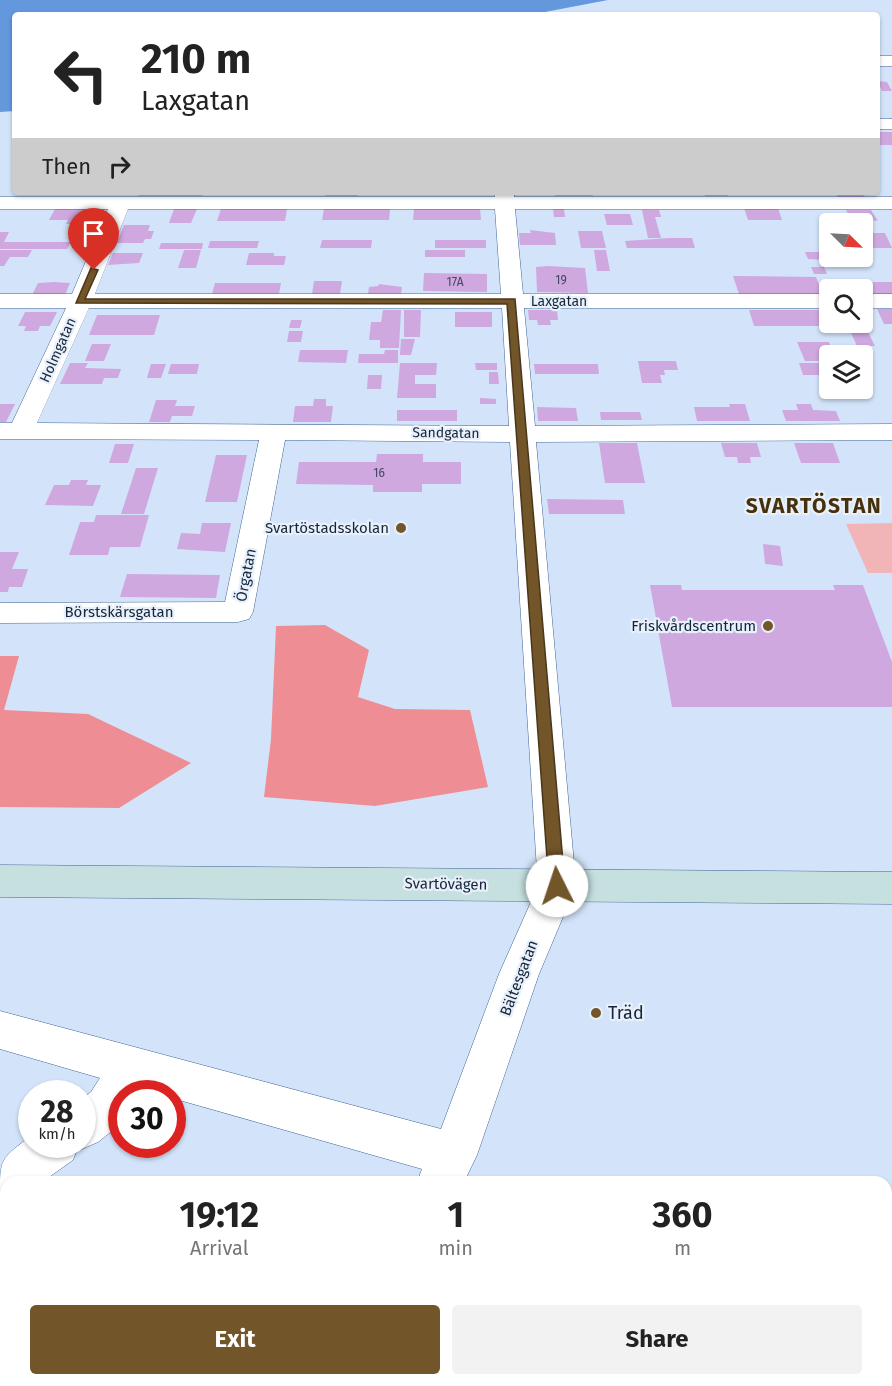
<!DOCTYPE html>
<html lang="en">
<head>
<meta charset="utf-8">
<style>
  body { margin:0; font-family:"Fira Sans",sans-serif; background:#f2f2f2; color:#222; height:100vh; display:flex; flex-direction:column; font-size:22px; white-space:nowrap }
  * { box-sizing:border-box; margin:0 }
  p { font-size:20px; color:#767676 }
  .icon { flex:none; width:33px; height:33px; fill:none; stroke:currentColor; stroke-width:2; stroke-linecap:round; stroke-linejoin:round }
  .map { position:relative; flex:1; overflow:hidden }
  .drawer { position:absolute; left:0px; top:1176px; width:892px; height:210px; display:flex; flex-direction:column; background:#fff; border-radius:18px 18px 0 0; box-shadow:0 2px 4px #0004 }
  .drawer>* { flex:none }
  .banner { position:absolute; left:12px; top:12px; width:868px; height:183px; border-radius:6px; box-shadow:0 2px 4px #0004; background:#fff; color:#222; overflow:hidden }
  .needle { width:39px; rotate:114deg }
  .controls { position:absolute; left:819px; top:213px; display:grid; gap:12px }
  .controls a { display:grid; place-items:center; width:54px; height:54px; border-radius:6px; background:#fff; box-shadow:0 2px 4px #0004; font-size:30px }
  .speed { position:absolute; left:18px; top:1080px; display:flex; gap:12px; font-size:30px; font-weight:700; text-align:center }
  .speed>* { display:grid; place-content:center; width:78px; height:78px; border-radius:50%; background:#fff; box-shadow:0 2px 4px #0004; line-height:1 }
  .speed small { font-size:15px; font-weight:400 }
  .speed .limit { border:9px solid #d22; background:#fff; color:#111 }
  .pin { position:absolute; display:grid; place-items:center; width:51px; height:51px; color:#fff; margin:-62px -26px; border-radius:50% 50% 50% 0; rotate:-45deg; box-shadow:0 0 6px #0007 }
  .pin .icon { rotate:45deg }
  .me { position:absolute; width:66px; margin:-33px; rotate:356deg; stroke-linejoin:round; filter:drop-shadow(0 0 4px #0008) }
  .turn { display:flex; align-items:center; gap:21px; height:126px; padding:0 30px; font-size:27px }
  .turn .icon { width:78px; height:78px; stroke-width:2.5 }
  .turn b { display:block; font-size:42px; line-height:51px }
  .then { display:flex; align-items:center; height:57px; padding:0 30px; background:#0003; gap:12px; font-size:22px }
  .eta { display:flex; justify-content:space-evenly; align-items:center; height:102px; text-align:center }
  .eta b { font-size:36px; font-weight:700; line-height:42px }
  .primary-button { display:flex; gap:12px; margin-top:auto; padding:12px 30px }
  .primary-button a { flex:1; height:69px; border-radius:6px; background:#725529; color:#fff; font-size:24px; font-weight:700; line-height:69px; text-align:center }
  .primary-button a+a { background:#f2f2f2; color:#222 }
  .map>svg:first-child { display:block }
  .green { fill:#f1b4b7 }
  .forest { fill:#ee8d93 }
  .water { fill:#6398dd }
  .building { fill:#cfa8e0 }
  .lines { fill:none; stroke-linecap:round; stroke-linejoin:round }
  .street-casing { stroke:#416696; stroke-width:1 }
  .secondary-casing { stroke:#416696; stroke-width:1 }
  .street { fill:#fff; fill-rule:evenodd }
  .secondary { fill:#c6e0e0; fill-rule:evenodd }
  .route { fill:#725529; stroke:#4a371b; stroke-width:1.5 }
  .poi-dot { fill:#725529; stroke:#e8f0fb; stroke-width:2 }
  .labels { text-anchor:middle; dominant-baseline:central; stroke-width:4.5; stroke-linejoin:round; paint-order:stroke }
  .number-label { font-size:12px; fill:#444664 }
  .far-street-label { font-size:14px; fill:#16263a; stroke:#e8f0fb }
  .poi-label { font-size:15px; fill:#16263a; stroke:#e8f0fb; text-anchor:end }
  .street-label { font-size:15px; fill:#16263a; stroke:#e8f0fb }
  .near-poi-label { font-size:18px; fill:#16263a; stroke:#e8f0fb; text-anchor:start }
  .district-label { font-size:21px; font-weight:bold; letter-spacing:1.5px; fill:#47310c; stroke:#e8f0fb }
</style>
</head>
<body>
<div class="map">
<svg width="892" height="1386" viewBox="0 0 892 1386">
  <rect width="100%" height="100%" fill="#d3e4fa"/>
  <!-- green -->
  <path class="green" d="M892 523V573H868L846 524Z"/>
  <!-- forest -->
  <path class="forest" d="M325 625 369 650 358 697 395 709 470 710 488 787 375 806 264 797 271 739 276 626Z
    M0 656H19L4 710 88 714 191 763 119 808 0 807Z"/>
  <!-- water -->
  <path class="water" d="M0 0H608L529 15H15V111L0 112Z"/>
  <!-- building -->
  <path class="building" d="M878 81 887 82 892 91H882Z
    M878 132H892V145H879Z
    M140 192H204L202 196H138Z
    M326 192H358V196H325Z
    M555 192H592L593 196H555Z
    M704 192H726L728 196H705Z
    M835 192H862L865 197H838Z
    M744 208H778L782 220H748Z
    M55 209H105L100 220H82L80 224H66L68 220H49Z
    M174 209H197L191 223H169Z
    M221 209H287L285 221H217Z
    M324 209H390L389 220H322Z
    M414 209H480L481 220H413Z
    M553 209H564L565 217H554Z
    M642 210H659L661 217H655L661 238H648Z
    M846 210H871L878 221 850 217Z
    M604 214H630L633 225H607Z
    M124 225H150L148 231H154L151 239H145L143 243H117Z
    M530 230 555 233 556 245H520L519 233H531Z
    M578 231H602L606 248H581Z
    M0 232H9L4 242H71L67 249H0Z
    M863 233H885L892 248H862V245H870Z
    M670 238H692L695 248H627L625 241Z
    M322 240H372L371 248H320Z
    M435 240H486V248H435Z
    M210 241H259L257 248H208Z
    M161 243H203L202 249H159Z
    M0 250H32L28 257H10L4 266H0Z
    M184 250H201L196 268H178Z
    M425 250H465V257H425Z
    M594 250H606L610 271H597Z
    M805 252H830V256H860L862 262 808 259Z
    M113 253H143L139 263 108 265Z
    M249 253H274V256H286L284 265H246Z
    M548 266 585 268 588 293 537 292 536 267Z
    M811 267H824L827 274H814Z
    M424 273 487 274V292L423 291Z
    M733 276 816 277 823 294H739Z
    M314 281H342L340 294H312Z
    M54 282 70 283 65 295H32L38 283Z
    M850 282H892V295L862 294V290H854Z
    M215 283H281L279 294H212Z
    M379 284 402 287 401 294H368L369 287 378 286Z
    M877 309H892V324H884Z
    M383 310H401L399 348H380V340H369L371 322H381Z
    M404 310H421L420 337H404Z
    M528 310H557L558 320H550L551 325H538L537 320H529Z
    M749 310H821L829 326H754Z
    M25 312H57L50 326H40L38 331H24L26 326H18Z
    M455 312H492V327H455Z
    M97 315H160L154 335H89Z
    M291 320H302L300 328H289Z
    M846 322H863L875 346H857Z
    M289 331H303L301 342H287Z
    M401 339H415L411 355H400Z
    M797 342H829L834 356H830V361H805Z
    M92 344H111L104 361H85Z
    M300 350H348L346 363 298 362Z
    M385 350H398V363H358L359 354H384Z
    M638 361H676L678 370H664L665 375H660L662 383H642Z
    M70 363H88L85 368 121 369 118 378H104L102 384H60Z
    M400 363H437L436 375H415V384H436V398H397Z
    M475 363H497V370H476Z
    M799 363H830V375H803Z
    M151 364H166L161 378H147Z
    M171 364H199L197 374H168Z
    M534 364H598L599 374H535Z
    M489 372H498L499 384H489Z
    M368 375H382L381 389H367Z
    M480 398 496 399V404H480Z
    M314 399H326V406H333L331 422H293L295 406H313Z
    M156 400H177L175 406H195L192 416H172L170 422H149Z
    M0 404H15L6 422H0Z
    M729 404H745L750 421H697L694 407H730Z
    M796 404H811L813 410 836 411 840 421H786L782 410H798Z
    M537 407 576 408 578 421H538Z
    M397 410H457V421H397Z
    M600 412H640L642 420H601Z
    M599 443H637L645 483H605Z
    M721 443H757L761 457H750L751 463H738L737 457H725Z
    M794 443H833L840 463H801Z
    M115 444H134L128 463H109Z
    M377 454H423V462H461V484H422V492H373V485L296 484 299 462H376Z
    M216 455H247L237 502H205Z
    M136 468H158L144 514H121Z
    M71 480H88L86 485H101L93 506 45 505 54 485H69Z
    M547 499 623 500 625 514H549Z
    M96 515H149L140 547H110L108 555H69L80 522H94Z
    M202 523H231L225 552 177 549 181 533 200 534Z
    M763 544 780 546 783 566 765 564Z
    M0 552H19L12 569H28L22 587H9L8 592H0Z
    M127 574 220 575 216 598 120 597Z
    M650 585H681L682 590H835L833 585H863L892 662V707H672Z
    M393 1380H433L451 1385 391 1386Z
    M646 1380H655L674 1386H646Z"/>
  <g class="lines">
    <!-- street casing -->
    <g class="street-casing">
      <path id="street" d="M878 56H892V66H878Z
        M878 119H892V129H878Z
        M494 192H514V197H892V209H515L523 294H830V308H524L535 426 892 424V440L536 442 576 886 539 974 477 1155 464 1182H417L422 1169 172 1098V1094H157L141 1089 139 1094H122V1123L98 1142 82 1149 78 1147 73 1160 42 1182H6V1203L0 1200C0 1156 0 1160 32 1135V1144H82V1099L91 1092 100 1078 0 1049V1011L441 1129 499 974 538 886 510 442 285 440 253 612 249 619 238 622 0 623V603L225 602 259 440 0 439V423H12L66 308H0V294H72L108 209H0V197H495ZM128 209H495L501 294H95ZM89 308H502L509 426 37 423Z
        M862 294H892V308H862Z
        M261 1380H316L313 1386H258Z"/>
    </g>
    <!-- secondary casing -->
    <g class="secondary-casing">
      <path id="secondary" d="M0 865 892 872V904L0 897Z"/>
    </g>
    <!-- street -->
    <use href="#street" class="street"/>
    <!-- secondary -->
    <use href="#secondary" class="secondary"/>
  </g>
  <!-- route -->
  <path class="route" d="M91 268 98 270 85 299H515L565 886 562 890H551L549 886 507 304 76 303Z"/>
  <!-- markers -->
  <g class="poi-dot">
    <circle cx="401" cy="528" r="6"/>
    <circle cx="768" cy="626" r="6"/>
    <circle cx="596" cy="1013" r="6"/>
  </g>
  <g class="labels">
    <!-- number labels -->
    <g class="number-label">
      <text x="561" y="280">19</text>
      <text x="455" y="282">17A</text>
      <text x="379" y="473">16</text>
    </g>
    <!-- far-street labels -->
    <g class="far-street-label">
      <text x="559" y="301">Laxgatan</text>
      <text transform="translate(58 350) rotate(-66)">Holmgatan</text>
      <text transform="translate(446 433) rotate(1)">Sandgatan</text>
    </g>
    <!-- poi labels -->
    <g class="poi-label">
      <text x="389" y="528">Svartöstadsskolan</text>
      <text x="756" y="626">Friskvårdscentrum</text>
    </g>
    <!-- street labels -->
    <g class="street-label">
      <text transform="translate(246 575) rotate(-79)">Örgatan</text>
      <text x="119" y="612">Börstskärsgatan</text>
      <text transform="translate(446 884) rotate(1)">Svartövägen</text>
      <text transform="translate(519 978) rotate(-69)">Bältesgatan</text>
    </g>
    <!-- near-poi labels -->
    <g class="near-poi-label">
      <text x="608" y="1013">Träd</text>
    </g>
    <!-- district labels -->
    <g class="district-label">
      <text x="814" y="506">SVARTÖSTAN</text>
    </g>
  </g>
</svg>
<div class="controls">
<a><svg class="needle" viewBox="-14 -14 28 28"><path d="M0-13l5 13h-10z" fill="#e53935"/><path d="M0 13l5-13h-10z" fill="#767676"/></svg></a>
<a><svg class="icon" aria-label="search" viewBox="0 0 24 24"><circle cx="10" cy="10" r="6"/><path d="M15 15l6 6"/></svg></a>
<a><svg class="icon" aria-label="layers" viewBox="0 0 24 24"><path d="M12 4l9 5-9 5-9-5zM3 14l9 5 9-5"/></svg></a>
</div>
<div class="speed"><div>28<small>km/h</small></div><div class="limit">30</div></div>
<div class="pin" style="left:94px;top:270px;background:#d93025"><svg class="icon" aria-label="arrive" viewBox="0 0 24 24"><path d="M6 21V4h12l-3 4 3 4H6"/></svg></div>
<svg class="me" style="left:557px;top:886px" viewBox="-20 -20 40 40"><circle r="19" fill="#fff"/><path d="M0-13L10 11 0 6-10 11z" fill="#725529"/></svg>
<div class="banner">
<div class="turn"><svg class="icon" aria-label="left" viewBox="0 0 24 24"><path d="M17 20v-9H6M10 6l-5 5 5 5"/></svg><div><b>210 m</b>Laxgatan</div></div>
<div class="then">Then<svg class="icon" aria-label="right" viewBox="0 0 24 24"><path d="M7 20v-9h11M14 6l5 5-5 5"/></svg></div>
</div>
<section class="drawer">
<div class="eta">
<div><b>19:12</b><p>Arrival</p></div>
<div><b>1</b><p>min</p></div>
<div><b>360</b><p>m</p></div>
</div>
<div class="primary-button"><a>Exit</a><a>Share</a></div>
</section>
</div>
</body>
</html>
